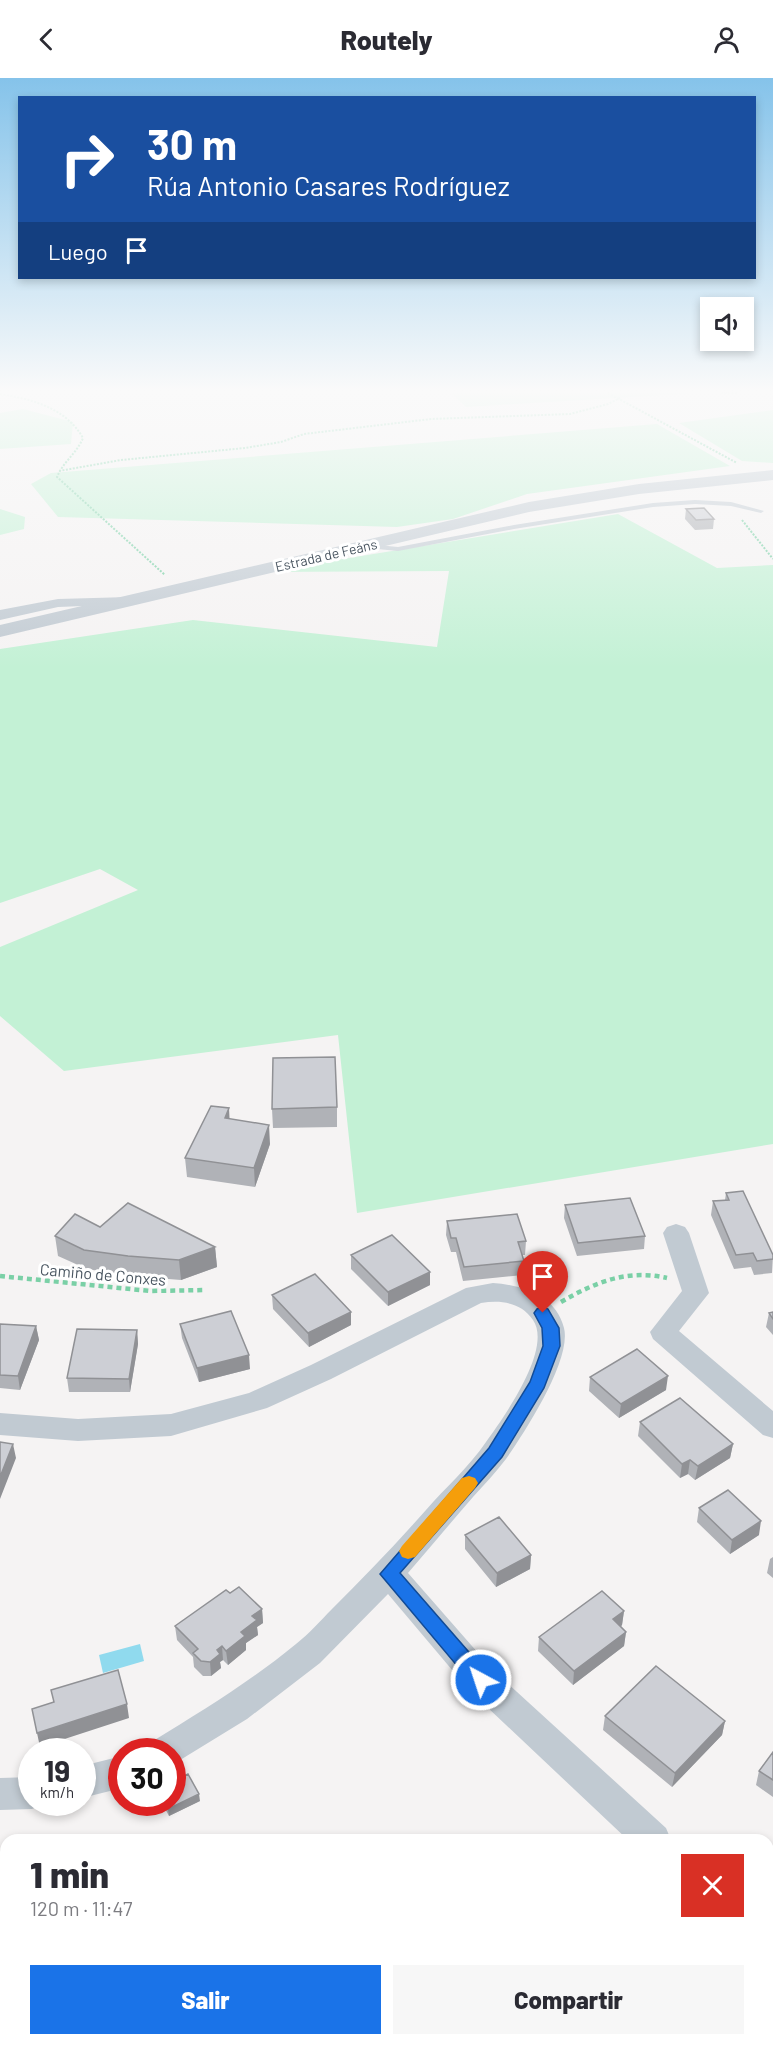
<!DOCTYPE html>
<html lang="es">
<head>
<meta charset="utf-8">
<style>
  body { margin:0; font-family:Barlow,sans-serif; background:#f7f7f7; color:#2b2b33; height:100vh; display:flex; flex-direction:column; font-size:22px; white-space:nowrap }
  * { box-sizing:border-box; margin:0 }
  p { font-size:20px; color:#7c7c81 }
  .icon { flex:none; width:33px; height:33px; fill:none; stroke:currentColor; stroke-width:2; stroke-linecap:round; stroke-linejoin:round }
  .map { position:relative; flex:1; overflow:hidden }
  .sheet { position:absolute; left:0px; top:1756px; width:774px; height:212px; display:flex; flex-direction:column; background:#fff; border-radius:18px 18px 0 0; box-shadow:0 3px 9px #0003 }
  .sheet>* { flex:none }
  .guide { position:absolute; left:18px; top:18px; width:738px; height:183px; border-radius:0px; box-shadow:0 3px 9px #0003; background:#1a4fa0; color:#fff; overflow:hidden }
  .tools { position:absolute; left:700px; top:219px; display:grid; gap:12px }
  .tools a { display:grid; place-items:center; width:54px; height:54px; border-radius:0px; background:#fff; box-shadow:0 3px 9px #0003; font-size:30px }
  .speed { position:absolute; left:18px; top:1660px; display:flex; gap:12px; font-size:30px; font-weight:700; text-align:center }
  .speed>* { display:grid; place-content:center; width:78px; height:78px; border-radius:50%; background:#fff; box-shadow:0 3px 9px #0003; line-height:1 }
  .speed small { font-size:15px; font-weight:400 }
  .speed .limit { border:9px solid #d22; background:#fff; color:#111 }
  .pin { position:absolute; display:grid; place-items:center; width:51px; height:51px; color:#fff; margin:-62px -26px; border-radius:50% 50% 50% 0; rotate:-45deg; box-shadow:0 0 6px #0007 }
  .pin .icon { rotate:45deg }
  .me { position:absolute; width:66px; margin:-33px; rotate:320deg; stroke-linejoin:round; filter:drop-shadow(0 0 4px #0008) }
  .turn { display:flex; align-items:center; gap:21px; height:126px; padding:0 30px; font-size:27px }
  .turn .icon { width:78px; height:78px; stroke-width:2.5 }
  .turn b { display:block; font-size:42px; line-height:51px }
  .then { display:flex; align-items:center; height:57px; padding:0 30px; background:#0003; gap:12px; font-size:22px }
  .round { display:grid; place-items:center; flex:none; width:63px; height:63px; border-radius:0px; background:#f7f7f7 }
  .head { display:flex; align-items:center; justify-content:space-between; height:102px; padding:0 30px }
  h1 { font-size:36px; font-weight:800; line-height:45px }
  .action { display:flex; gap:12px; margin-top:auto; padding:12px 30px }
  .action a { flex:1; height:69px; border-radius:0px; background:#1a73e8; color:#fff; font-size:24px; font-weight:800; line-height:69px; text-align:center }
  .action a+a { background:#f7f7f7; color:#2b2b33 }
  header { display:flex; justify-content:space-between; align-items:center; height:78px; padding:0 30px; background:#fff; font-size:27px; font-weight:800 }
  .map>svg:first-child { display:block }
  .green { fill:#c3f1d5 }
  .water { fill:#90daee }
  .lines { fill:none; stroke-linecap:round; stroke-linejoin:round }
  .path-far1 { stroke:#7ad0a6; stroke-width:2; stroke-dasharray:2 1.5; stroke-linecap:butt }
  .path { stroke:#7ad0a6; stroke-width:4.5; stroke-dasharray:5 4; stroke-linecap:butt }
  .service { fill:#c1cad2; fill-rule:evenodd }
  .minor { fill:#c1cad2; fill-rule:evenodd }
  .tertiary { fill:#c1cad2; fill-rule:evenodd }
  .wall { fill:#b0b2b7 }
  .shaded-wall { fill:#909195 }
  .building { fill:#cdcfd5; stroke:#909195; stroke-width:1.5 }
  .route { fill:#1a73e8; stroke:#114b97; stroke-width:1.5 }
  .slow { fill:#f59e0b }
  .labels { text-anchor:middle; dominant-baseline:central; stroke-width:6; stroke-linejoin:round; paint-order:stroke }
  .far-street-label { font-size:14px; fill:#4a5661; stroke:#fff }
  .street-label { font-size:16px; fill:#4a5661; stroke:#fff }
</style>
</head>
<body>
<header><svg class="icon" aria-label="back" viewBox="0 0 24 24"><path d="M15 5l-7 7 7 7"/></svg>Routely<svg class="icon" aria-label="person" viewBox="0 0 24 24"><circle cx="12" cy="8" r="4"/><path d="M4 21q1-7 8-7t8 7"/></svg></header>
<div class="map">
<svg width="773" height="1967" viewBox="0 0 773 1967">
  <rect width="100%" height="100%" fill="#f5f3f3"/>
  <!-- green -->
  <path class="green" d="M451 315H698L466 329Z
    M23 331 73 344 71 366 0 371V335Z
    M773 332V385L742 383 679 345Z
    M657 346 730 388 527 416 453 441 397 449 58 439 31 406 51 395Z
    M0 431 25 439 24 451 0 457Z
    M618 436 717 490 773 487V1066L357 1135 338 957 64 993 0 938V869L138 812 100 791 0 825V571L193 542 437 569 449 493 263 494Z"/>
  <!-- water -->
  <path class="water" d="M140 1566 144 1583 103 1595 99 1577Z"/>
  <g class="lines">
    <!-- path-far1 -->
    <path class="path-far1" d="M608 315 737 385
      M721 315H738
      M0 316C32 321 66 330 83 360 77 375 63 384 57 399L165 497
      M59 393 121 382 245 370 281 364 304 356 431 341 570 336 608 326 620 320
      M742 442 773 481"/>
    <!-- path -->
    <path class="path" d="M0 1198 150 1213 205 1212
      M561 1224C596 1204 627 1191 667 1200"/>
    <!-- service -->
    <path class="service" d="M695 422 731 424 764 433 761 435 731 428 695 426 653 429 514 451 398 473 367 470 364 468 367 466 398 469 514 447 653 425Z"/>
    <!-- minor -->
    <path class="minor" d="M129 519 136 523 134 526 58 529 0 542V532L58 521Z
      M676 1146 685 1149 689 1155 709 1215 679 1253 773 1333V1360L763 1357 653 1261 650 1254 682 1213 663 1155 667 1149Z
      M493 1205C522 1207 556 1217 564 1250 572 1282 524 1355 506 1381 496 1394 484 1407 473 1419 451 1444 430 1470 408 1495L493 1592 666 1750 671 1762H628L469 1612 388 1516 320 1585 247 1641 172 1687V1674H148L153 1663C202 1633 251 1603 296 1566 309 1556 320 1543 332 1531 364 1499 395 1467 426 1432 445 1410 469 1389 486 1364 503 1340 553 1271 533 1242 521 1224 501 1222 481 1225L331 1301 267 1330 171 1358 78 1363 0 1357V1335L78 1341 171 1336 249 1315 311 1287 466 1210Z
      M122 1678V1710L82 1720V1688Z
      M32 1699V1725L44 1726 32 1731 0 1732V1700Z
      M768 1838 773 1840V1878L768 1876Z"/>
    <!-- tertiary -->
    <path class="tertiary" d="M773 392V402L639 416 529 434 0 559V547L529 424 639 406Z"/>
  </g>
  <!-- wall -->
  <path class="wall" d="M686 431 714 441 713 451 695 452 685 441Z
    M337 1029V1049L273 1050 272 1031Z
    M270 1066 255 1109 187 1099 185 1080Z
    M726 1115 773 1177 772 1195 754 1197 751 1189 734 1191 711 1137 713 1123 725 1122Z
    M565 1127 645 1158 644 1171 577 1178 564 1140Z
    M447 1143 526 1163 525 1177H522L524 1183 523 1197 463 1203 456 1174H451L446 1157Z
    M55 1158 215 1169 217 1189 181 1202 131 1198 87 1191 58 1178Z
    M351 1177 430 1207 388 1228 351 1191Z
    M272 1217 351 1247 309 1269 273 1231Z
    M773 1234V1257L766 1249 769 1235Z
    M0 1246 36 1248 39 1262 20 1312 0 1310Z
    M180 1246 250 1291 199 1304 182 1260Z
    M137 1252 138 1266 130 1314H69L67 1300Z
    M590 1299 666 1312 619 1340 589 1313Z
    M640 1344 733 1366 730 1380 695 1402 688 1396 680 1400 638 1358Z
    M699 1430 759 1457 730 1476 697 1444Z
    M465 1457 531 1477 530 1491 496 1509 465 1471Z
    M773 1479V1500L767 1495 770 1481Z
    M230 1515 262 1531 263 1545 257 1549 258 1557 246 1565V1572L228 1587 223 1582 220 1584 221 1590 211 1598H203L194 1589 193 1579 177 1562 175 1548Z
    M624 1533 622 1547 621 1549 626 1554 624 1568 573 1607 538 1573 539 1559Z
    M605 1638 725 1643 722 1657 672 1709 603 1652Z
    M773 1674V1719L756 1707 759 1693Z
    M200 1723 169 1738 162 1725H172Z"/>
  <!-- shaded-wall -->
  <path class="shaded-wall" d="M229 1030 230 1050 225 1040Z
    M269 1047 270 1066 255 1109 254 1090Z
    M215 1169 217 1189 181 1202 179 1182Z
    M430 1194V1207L388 1228V1214Z
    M351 1234V1247L309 1269 308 1255Z
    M36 1248 39 1262 20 1312 18 1298Z
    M137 1252 138 1266 130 1314 129 1301Z
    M249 1277 250 1291 199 1304 197 1290Z
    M668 1298 666 1312 619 1340 621 1326Z
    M13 1366 16 1380 0 1421V1399Z
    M733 1366 730 1380 695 1402 698 1388Z
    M690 1382 688 1396 680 1400 682 1386Z
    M761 1443 759 1457 730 1476 732 1462Z
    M531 1477 530 1491 496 1509 497 1495Z
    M262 1531 263 1545 257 1549 258 1557 246 1565V1572L228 1587 226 1573 252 1538Z
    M624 1533 622 1547 611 1556 613 1541Z
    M626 1554 624 1568 573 1607 574 1593Z
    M222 1568 223 1582 220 1584 221 1590 211 1598 210 1584 217 1572Z
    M127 1626 129 1640 40 1669 37 1655Z
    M725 1643 722 1657 672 1709 675 1695Z
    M199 1716 200 1723 169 1738 168 1731Z"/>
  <!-- building -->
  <path class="building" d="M704 430 714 441 696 442 686 431Z
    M335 979 337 1029 272 1031 273 980Z
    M211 1028 229 1030 225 1040 269 1047 254 1090 185 1080Z
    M743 1113 773 1177V1181L757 1183 753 1175 736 1177 713 1123 729 1122 726 1115Z
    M630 1120 645 1158 578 1165 565 1127Z
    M128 1125 215 1169 179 1182 128 1178 84 1172 55 1158 75 1136 100 1149Z
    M517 1136 526 1163 518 1164 524 1183 464 1189 456 1160H451L447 1143Z
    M392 1157 430 1194 388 1214 351 1177Z
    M315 1196 351 1234 308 1255 272 1217Z
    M231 1233 249 1277 197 1290 180 1246Z
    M773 1234V1241L769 1235Z
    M0 1246 36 1248 18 1298 0 1297Z
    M77 1251 137 1252 129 1301 67 1300Z
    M637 1271 668 1298 621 1326 590 1299Z
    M680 1320 733 1366 698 1388 690 1382 682 1386 640 1344Z
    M0 1364 13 1366 0 1399Z
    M728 1412 761 1443 732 1462 699 1430Z
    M499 1439 531 1477 497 1495 465 1457Z
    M239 1509 262 1531 252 1538 257 1542 241 1554 245 1558 226 1573 222 1568 217 1572 220 1576 210 1584 201 1583 193 1575 198 1571 175 1548 226 1512 230 1515Z
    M602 1513 624 1533 613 1541 626 1554 574 1593 539 1559Z
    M656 1588 725 1643 675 1695 605 1638Z
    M118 1592 127 1626 37 1655 32 1631 54 1624 51 1612Z
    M773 1674V1702L759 1693Z
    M188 1696 199 1716 168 1731 165 1725H172V1704Z
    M768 1934 773 1937V1967H687L690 1962H768Z"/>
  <!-- sky -->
  <linearGradient id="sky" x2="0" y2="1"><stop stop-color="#85c3ea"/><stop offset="0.53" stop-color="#fafafa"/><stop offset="1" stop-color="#fafafa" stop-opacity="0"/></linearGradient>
  <rect width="773" height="590" fill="url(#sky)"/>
  <!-- route -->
  <path class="route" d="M543 1229 548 1231 559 1250 560 1268 544 1310 502 1379 400 1495 488 1596 491 1602 488 1608 481 1611 474 1608 380 1496 489 1370 530 1304 543 1268 542 1250 534 1235 537 1231Z"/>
  <!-- slow -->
  <path class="slow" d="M469 1398 475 1400 478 1405 475 1410 415 1479 408 1481 402 1479 399 1473 402 1468 462 1400Z"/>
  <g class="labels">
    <!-- far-street labels -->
    <g class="far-street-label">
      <text transform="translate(326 477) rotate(-13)">Estrada de Feáns</text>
    </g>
    <!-- street labels -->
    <g class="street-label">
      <text transform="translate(103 1196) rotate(5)">Camiño de Conxes</text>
    </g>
  </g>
</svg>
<div class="tools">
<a><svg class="icon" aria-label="sound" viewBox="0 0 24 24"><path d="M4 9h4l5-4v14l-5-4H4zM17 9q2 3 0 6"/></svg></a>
</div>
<div class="speed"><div>19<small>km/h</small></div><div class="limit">30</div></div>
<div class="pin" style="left:543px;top:1235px;background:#d93025"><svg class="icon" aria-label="arrive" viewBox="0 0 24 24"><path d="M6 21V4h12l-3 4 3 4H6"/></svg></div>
<svg class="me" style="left:481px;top:1602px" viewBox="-20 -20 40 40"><circle r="17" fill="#1a73e8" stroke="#fff" stroke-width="3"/><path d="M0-11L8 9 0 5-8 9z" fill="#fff"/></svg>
<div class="guide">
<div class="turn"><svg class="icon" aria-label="right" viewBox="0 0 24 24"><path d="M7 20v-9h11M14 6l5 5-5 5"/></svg><div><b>30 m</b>Rúa Antonio Casares Rodríguez</div></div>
<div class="then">Luego<svg class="icon" aria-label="arrive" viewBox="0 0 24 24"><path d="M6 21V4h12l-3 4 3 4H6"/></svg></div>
</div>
<section class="sheet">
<div class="head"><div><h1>1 min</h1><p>120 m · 11:47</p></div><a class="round" style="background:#d93025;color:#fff"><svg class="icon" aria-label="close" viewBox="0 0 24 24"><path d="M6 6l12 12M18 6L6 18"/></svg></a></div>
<div class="action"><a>Salir</a><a>Compartir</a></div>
</section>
</div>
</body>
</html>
